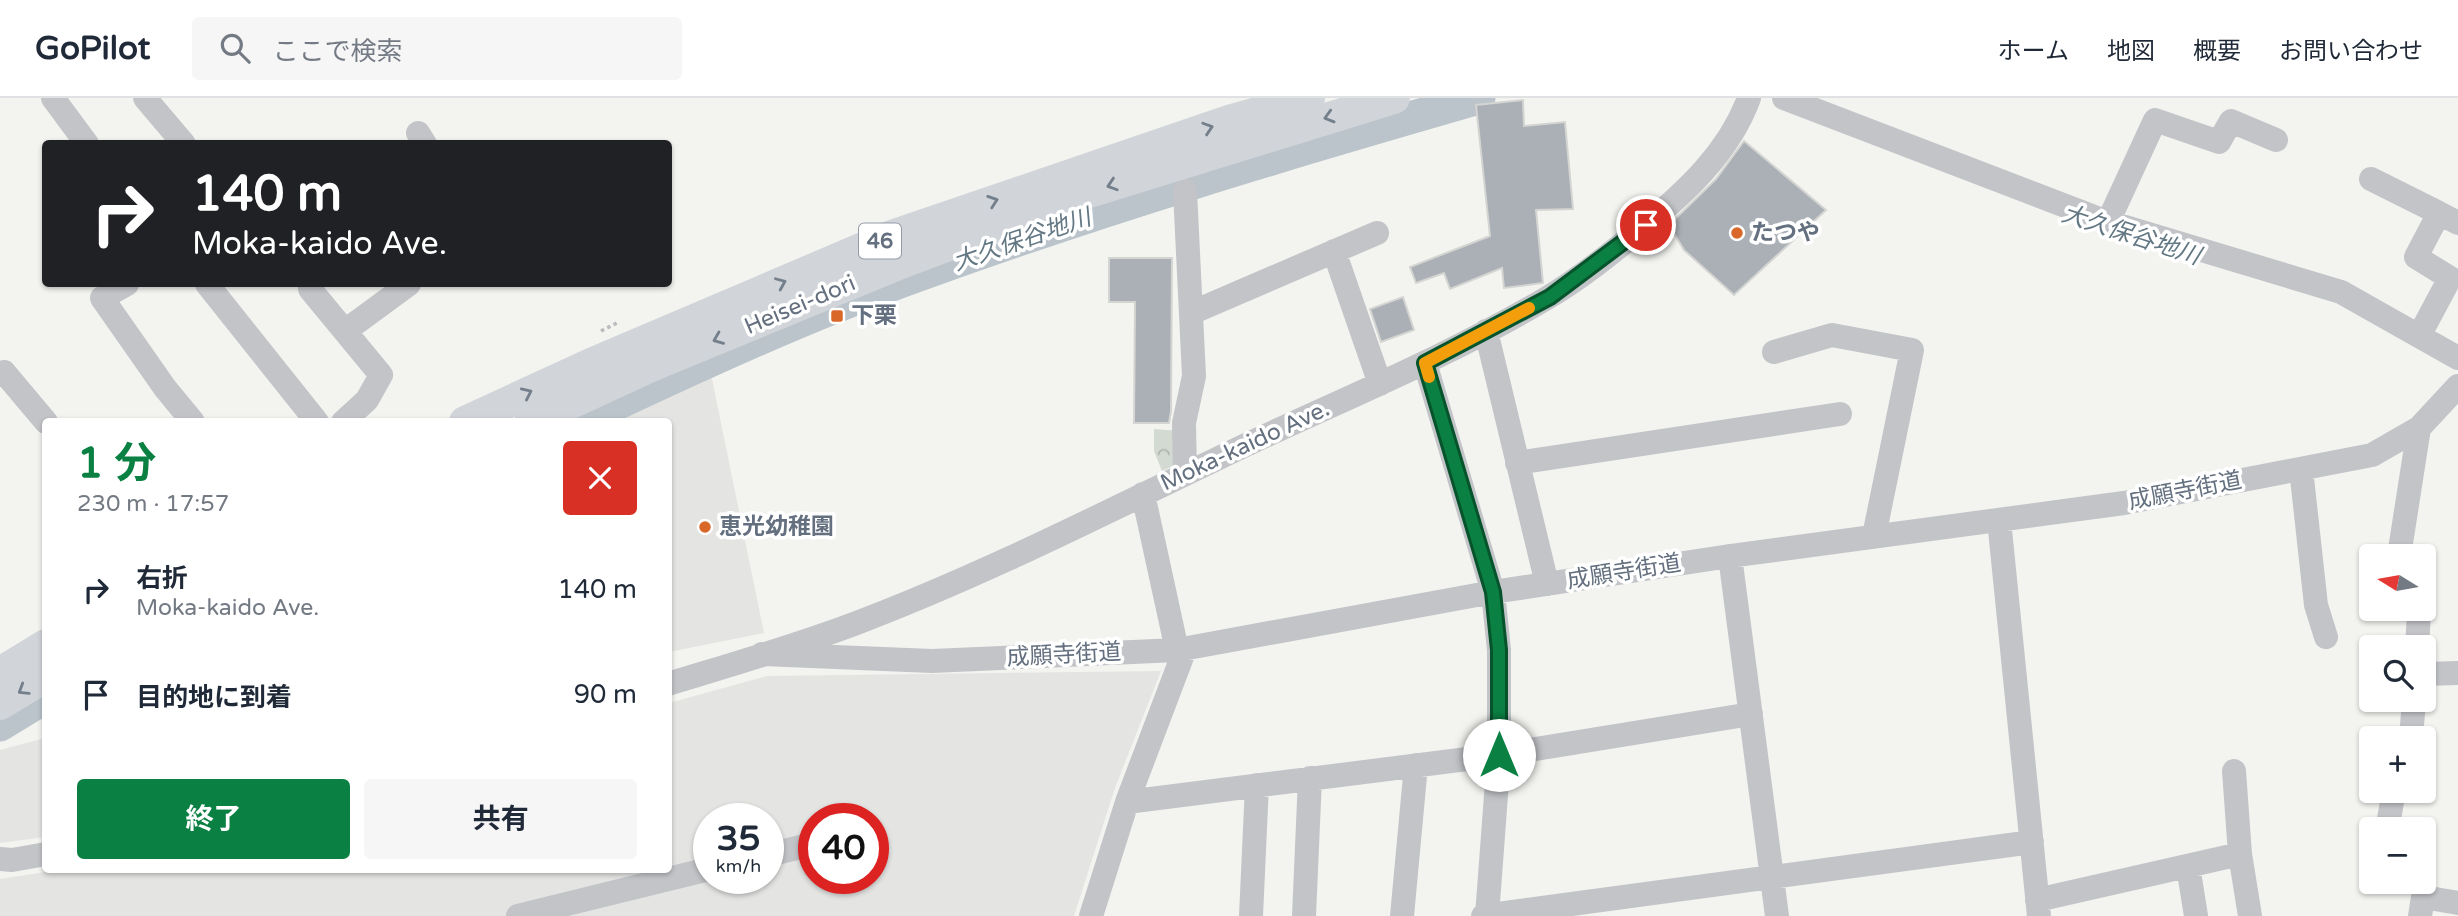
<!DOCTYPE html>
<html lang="ja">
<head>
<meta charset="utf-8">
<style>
  body { margin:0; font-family:"Varela Round","Noto Sans JP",sans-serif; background:#f6f6f7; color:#1f2937; height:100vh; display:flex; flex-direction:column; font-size:26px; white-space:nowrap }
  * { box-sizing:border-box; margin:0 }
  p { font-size:23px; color:#747a83 }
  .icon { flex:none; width:38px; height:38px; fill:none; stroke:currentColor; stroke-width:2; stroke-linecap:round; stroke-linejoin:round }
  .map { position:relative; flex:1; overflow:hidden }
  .side { position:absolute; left:42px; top:320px; width:630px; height:455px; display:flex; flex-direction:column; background:#fff; border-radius:7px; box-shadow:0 2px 5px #0004 }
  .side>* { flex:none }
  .top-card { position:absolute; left:42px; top:42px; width:630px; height:147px; border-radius:7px; box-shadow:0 2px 5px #0004; background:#202124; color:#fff; overflow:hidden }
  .needle { width:46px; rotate:281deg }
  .fabs { position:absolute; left:2359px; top:446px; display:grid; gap:14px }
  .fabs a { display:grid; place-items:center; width:77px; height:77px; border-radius:7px; background:#fff; box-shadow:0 2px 5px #0004; font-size:35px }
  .speed { position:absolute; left:693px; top:705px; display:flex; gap:14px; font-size:35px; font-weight:700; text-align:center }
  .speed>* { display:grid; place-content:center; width:91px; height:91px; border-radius:50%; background:#fff; box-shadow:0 2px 5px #0004; line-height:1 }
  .speed small { font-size:18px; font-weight:400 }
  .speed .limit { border:10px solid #d22; background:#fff; color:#111 }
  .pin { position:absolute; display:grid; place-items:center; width:60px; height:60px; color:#fff; margin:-30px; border:4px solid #fff; border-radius:50%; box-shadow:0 2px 7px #0007 }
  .me { position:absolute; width:77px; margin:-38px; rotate:0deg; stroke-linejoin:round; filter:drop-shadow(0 0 5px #0008) }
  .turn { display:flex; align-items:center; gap:24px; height:147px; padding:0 35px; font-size:32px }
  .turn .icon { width:91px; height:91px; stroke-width:2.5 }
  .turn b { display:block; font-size:49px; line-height:60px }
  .round { display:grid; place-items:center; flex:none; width:74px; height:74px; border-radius:7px; background:#f6f6f7 }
  .head { display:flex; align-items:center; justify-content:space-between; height:119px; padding:0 35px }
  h1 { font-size:42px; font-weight:700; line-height:52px; color:#0b8043 }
  .button { display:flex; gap:14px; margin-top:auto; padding:14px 35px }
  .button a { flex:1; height:80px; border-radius:7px; background:#0b8043; color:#fff; font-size:28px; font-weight:700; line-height:80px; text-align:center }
  .button a+a { background:#f6f6f7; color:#1f2937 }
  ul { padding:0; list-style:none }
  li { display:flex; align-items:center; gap:21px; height:105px; padding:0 35px }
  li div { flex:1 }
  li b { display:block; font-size:26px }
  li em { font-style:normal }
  header { display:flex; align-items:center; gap:42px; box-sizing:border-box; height:98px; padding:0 35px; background:#fff; border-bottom:2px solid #e0e1e3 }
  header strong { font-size:33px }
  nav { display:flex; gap:38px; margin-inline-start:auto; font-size:24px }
  .search { width:490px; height:63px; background:#f6f6f7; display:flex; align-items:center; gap:18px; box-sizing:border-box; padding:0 24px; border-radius:7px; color:#747a83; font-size:26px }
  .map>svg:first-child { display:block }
  .built { fill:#e4e5e3; fill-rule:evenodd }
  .park { fill:url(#park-crowns) }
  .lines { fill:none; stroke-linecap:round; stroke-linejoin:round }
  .river { stroke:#bac4ca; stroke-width:33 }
  .building { fill:#aab0b5; stroke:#d4d5d2; stroke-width:2 }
  .path { stroke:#b9bbbd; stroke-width:3.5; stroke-dasharray:3.5 3.5; stroke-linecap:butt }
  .minor { stroke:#c2c4c8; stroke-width:24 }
  .major { stroke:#d1d4d9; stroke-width:32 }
  .oneway { stroke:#747f8c }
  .route-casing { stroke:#07532c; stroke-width:18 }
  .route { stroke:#0b8043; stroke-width:12 }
  .slow { stroke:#f59e0b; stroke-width:12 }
  .poi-dot { fill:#d9672a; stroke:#fff; stroke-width:2.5 }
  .labels { text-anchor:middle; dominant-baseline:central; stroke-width:7; stroke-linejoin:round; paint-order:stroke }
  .shield { fill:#fff; stroke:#929ba5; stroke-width:2 }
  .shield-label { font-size:21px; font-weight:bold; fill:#64707f }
  .poi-label { font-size:23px; font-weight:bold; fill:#64707f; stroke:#fff; text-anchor:start }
  .street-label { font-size:23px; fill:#64707f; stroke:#fff }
  .water-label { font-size:24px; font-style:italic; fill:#647884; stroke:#fff }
</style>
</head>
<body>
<header>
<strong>GoPilot</strong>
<div class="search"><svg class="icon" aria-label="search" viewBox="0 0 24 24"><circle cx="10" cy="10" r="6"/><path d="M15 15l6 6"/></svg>ここで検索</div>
<nav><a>ホーム</a><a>地図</a><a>概要</a><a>お問い合わせ</a></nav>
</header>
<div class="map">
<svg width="2458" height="818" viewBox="0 0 2458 818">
  <defs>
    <pattern id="park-crowns" width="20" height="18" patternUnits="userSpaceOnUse" patternTransform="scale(1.75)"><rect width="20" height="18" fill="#d3dad1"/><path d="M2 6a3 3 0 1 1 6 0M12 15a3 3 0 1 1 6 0" fill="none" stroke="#afb5af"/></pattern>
  </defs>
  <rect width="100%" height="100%" fill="#f3f4f0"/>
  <!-- built -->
  <path class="built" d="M711 276 764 535 669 554 668 324H604Z
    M1161 573 1115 690 1074 818H0V781L59 772H668L669 605 767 578ZM709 721H768V780H709ZM814 721H873V780H814Z
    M45 640V739L0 745V652Z"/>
  <!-- park -->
  <path class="park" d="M1154 331 1181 333 1180 365 1162 373 1154 353Z"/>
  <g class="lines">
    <!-- river -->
    <path class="river" d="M578 324C690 271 802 219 919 177 1103 110 1291 54 1479 0
      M0 627 46 599"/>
  </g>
  <!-- building -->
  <path class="building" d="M1523 2 1524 28 1565 24 1573 111 1536 112 1543 185 1504 190 1502 170 1450 191 1444 175 1416 185 1410 169 1490 138 1476 7Z
    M1744 43 1826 112 1734 197 1684 152 1669 127 1716 81Z
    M1109 160H1172L1171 313 1169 325H1134L1135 204H1109Z
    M1403 199 1414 232 1381 244 1370 211Z"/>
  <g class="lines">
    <!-- path -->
    <path class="path" d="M601 233 619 224"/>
    <!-- minor -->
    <path class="minor" d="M53 0 87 46
      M145 0 184 46
      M1784 0 2102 122 2341 194 2458 260
      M418 35 425 46
      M2371 81 2439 115 2416 159 2450 180 2419 238
      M2439 115 2458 125
      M2108 124 2155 22 2219 44 2231 23 2276 42
      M1334 153 1380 286
      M127 186 102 200 165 290 193 324
      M207 186 317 324
      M310 186V191L381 277 367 302 343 324
      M1191 215 1377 135
      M345 233 409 186
      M1486 233 1547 486
      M1774 254 1832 237 1912 252 1874 438
      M1425 265 1493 494 1499 552V657L1487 818
      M0 277 4 274 46 324
      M1517 365 1840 316
      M2301 371 2316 507 2326 539
      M1185 376 1184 325 1194 278 1185 93
      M1143 396 1177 552
      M1999 422 2039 818
      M1730 458 1777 818
      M2399 458 2419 330
      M2416 511 2419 514 2417 550
      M762 556 932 563 1177 552 1493 494 1730 458 2124 405 2372 357 2419 330 2458 288
      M2424 576 2458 575
      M668 586C730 567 793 549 854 526 989 475 1118 408 1248 346 1348 299 1451 257 1547 200 1581 180 1613 154 1643 129 1687 93 1729 54 1749 0
      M2411 640 2414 602
      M1127 704 1499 657 1751 616
      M2387 732 2394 693
      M2240 756 2250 818
      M768 757 813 746
      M0 761 12 762 46 756
      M2188 768 2196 818
      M2037 802 2240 756 2234 673
      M518 818 709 771
      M1091 818 1127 704 1185 551
      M1251 818 1257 687
      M1304 818 1310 680
      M1402 818 1416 667
      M1483 818 2032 744
      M2420 818 2423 799 2458 805"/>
    <!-- major -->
    <path class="major" d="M465 324 591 266 889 139 1229 23 1309 0
      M530 324 651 268 901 165 1086 95 1394 0
      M0 575 46 547
      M0 606 46 578"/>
  </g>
  <!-- one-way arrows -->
  <defs><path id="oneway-chevron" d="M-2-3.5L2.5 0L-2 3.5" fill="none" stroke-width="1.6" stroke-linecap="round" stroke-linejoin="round" transform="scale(1.75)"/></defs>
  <g class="oneway">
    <use href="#oneway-chevron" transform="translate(1329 19) rotate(164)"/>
    <use href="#oneway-chevron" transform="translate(1208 30) rotate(-18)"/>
    <use href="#oneway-chevron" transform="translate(1112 87) rotate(162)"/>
    <use href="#oneway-chevron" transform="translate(993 103) rotate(-19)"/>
    <use href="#oneway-chevron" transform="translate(781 185) rotate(-23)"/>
    <use href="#oneway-chevron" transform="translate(718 241) rotate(158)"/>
    <use href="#oneway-chevron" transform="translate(527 295) rotate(-25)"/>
    <use href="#oneway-chevron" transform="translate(23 592) rotate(148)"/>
  </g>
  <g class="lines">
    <!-- route casing -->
    <g class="route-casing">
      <path id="route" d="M1499 657V552L1493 494 1425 265 1550 199 1646 127"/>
    </g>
    <!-- route -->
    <use href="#route" class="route"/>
    <!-- slow -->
    <path class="slow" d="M1429 279 1425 265 1529 210"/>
  </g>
  <!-- markers -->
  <g class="poi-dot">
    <circle cx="1737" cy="135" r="7"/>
    <rect x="830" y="211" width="14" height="14" rx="3.5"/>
    <circle cx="705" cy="429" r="7"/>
  </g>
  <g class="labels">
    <!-- shield labels -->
    <rect class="shield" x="859" y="125.5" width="42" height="35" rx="5"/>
    <g class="shield-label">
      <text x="880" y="143">46</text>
    </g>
    <!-- poi labels -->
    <g class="poi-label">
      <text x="1751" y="135">たつや</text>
      <text x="851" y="218">下栗</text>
      <text x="719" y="429">恵光幼稚園</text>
    </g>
    <!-- street labels -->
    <g class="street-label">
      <text transform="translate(800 207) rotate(-23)">Heisei-dori</text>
      <text transform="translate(1245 348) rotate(-25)">Moka-kaido Ave.</text>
      <text transform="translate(2185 393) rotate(-11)">成願寺街道</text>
      <text transform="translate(1624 474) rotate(-9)">成願寺街道</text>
      <text transform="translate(1064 557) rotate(-3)">成願寺街道</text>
    </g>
    <!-- water labels -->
    <g class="water-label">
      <text transform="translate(2131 137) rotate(18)">大久保谷地川</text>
      <text transform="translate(1022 142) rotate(-19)">大久保谷地川</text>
    </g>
  </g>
</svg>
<div class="fabs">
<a><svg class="needle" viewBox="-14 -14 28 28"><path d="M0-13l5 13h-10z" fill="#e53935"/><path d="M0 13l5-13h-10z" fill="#747a83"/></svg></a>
<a><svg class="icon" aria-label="search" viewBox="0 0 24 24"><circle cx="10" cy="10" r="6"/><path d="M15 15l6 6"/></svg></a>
<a>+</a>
<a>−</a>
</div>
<div class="speed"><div>35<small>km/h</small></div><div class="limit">40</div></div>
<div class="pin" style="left:1646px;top:127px;background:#d93025"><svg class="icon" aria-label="arrive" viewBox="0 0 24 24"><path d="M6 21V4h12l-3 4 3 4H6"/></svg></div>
<svg class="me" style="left:1499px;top:657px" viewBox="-20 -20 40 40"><circle r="19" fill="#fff"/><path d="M0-13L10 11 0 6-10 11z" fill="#0b8043"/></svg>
<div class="top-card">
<div class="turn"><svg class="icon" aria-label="right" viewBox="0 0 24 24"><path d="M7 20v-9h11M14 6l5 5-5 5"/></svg><div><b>140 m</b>Moka-kaido Ave.</div></div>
</div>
<section class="side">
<div class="head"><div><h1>1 分</h1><p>230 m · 17:57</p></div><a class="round" style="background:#d93025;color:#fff"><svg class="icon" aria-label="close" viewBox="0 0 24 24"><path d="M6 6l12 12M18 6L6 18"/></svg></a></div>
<ul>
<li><svg class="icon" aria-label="right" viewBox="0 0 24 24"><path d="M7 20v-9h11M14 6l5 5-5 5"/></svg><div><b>右折</b><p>Moka-kaido Ave.</p></div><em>140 m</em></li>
<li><svg class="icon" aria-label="arrive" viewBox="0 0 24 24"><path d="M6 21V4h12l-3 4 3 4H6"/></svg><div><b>目的地に到着</b></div><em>90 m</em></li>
</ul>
<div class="button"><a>終了</a><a>共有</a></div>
</section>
</div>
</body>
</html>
